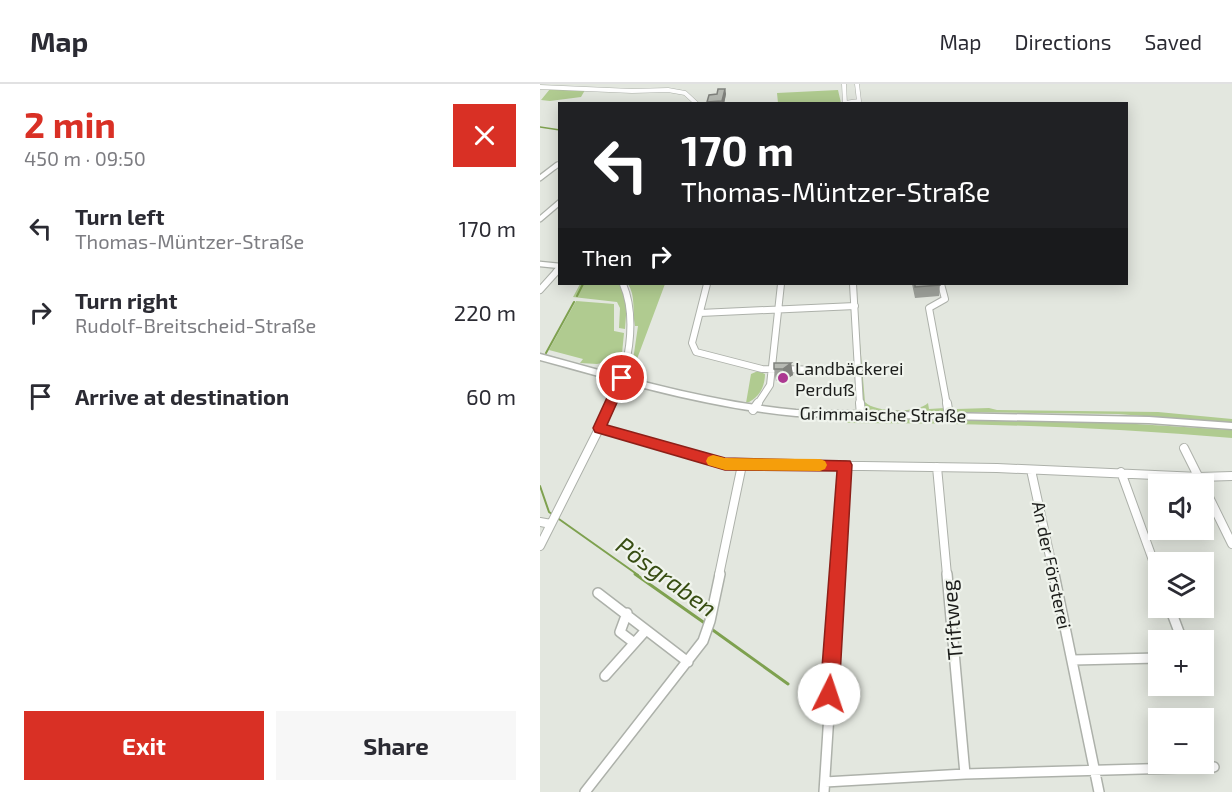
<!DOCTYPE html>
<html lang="en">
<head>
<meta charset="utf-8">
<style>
  body { margin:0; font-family:"Exo 2",sans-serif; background:#f7f7f7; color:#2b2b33; height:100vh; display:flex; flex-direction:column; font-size:22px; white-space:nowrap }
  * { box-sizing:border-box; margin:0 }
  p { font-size:20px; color:#7c7c81 }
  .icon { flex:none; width:33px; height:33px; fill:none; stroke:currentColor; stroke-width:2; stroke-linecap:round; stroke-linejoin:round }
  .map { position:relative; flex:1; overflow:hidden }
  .drawer { display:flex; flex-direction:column; background:#fff; width:540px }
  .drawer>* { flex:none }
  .guide { position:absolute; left:18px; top:18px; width:570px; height:183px; border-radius:0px; box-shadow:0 3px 15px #0003; background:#202124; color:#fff; overflow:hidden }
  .controls { position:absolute; left:608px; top:390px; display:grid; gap:12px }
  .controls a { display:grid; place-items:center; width:66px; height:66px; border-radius:0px; background:#fff; box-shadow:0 3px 15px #0003; font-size:30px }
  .pin { position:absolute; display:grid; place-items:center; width:51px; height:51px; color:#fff; margin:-26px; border:3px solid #fff; border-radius:50%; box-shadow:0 2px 6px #0007 }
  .me { position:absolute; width:66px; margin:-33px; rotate:4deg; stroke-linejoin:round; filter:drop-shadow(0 0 4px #0008) }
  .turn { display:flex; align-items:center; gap:21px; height:126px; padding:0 24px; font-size:27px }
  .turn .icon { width:78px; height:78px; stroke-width:2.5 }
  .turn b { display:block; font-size:42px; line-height:51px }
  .then { display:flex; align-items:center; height:57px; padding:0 24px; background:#0003; gap:12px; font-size:22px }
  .round { display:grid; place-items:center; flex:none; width:63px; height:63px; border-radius:0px; background:#f7f7f7 }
  .summary { display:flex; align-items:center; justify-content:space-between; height:102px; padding:0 24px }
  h1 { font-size:36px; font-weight:700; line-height:45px; color:#d93025 }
  .button { display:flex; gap:12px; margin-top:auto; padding:12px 24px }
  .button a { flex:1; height:69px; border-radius:0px; background:#d93025; color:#fff; font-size:24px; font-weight:700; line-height:69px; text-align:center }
  .button a+a { background:#f7f7f7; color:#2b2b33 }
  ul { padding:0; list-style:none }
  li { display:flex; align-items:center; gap:18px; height:84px; padding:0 24px }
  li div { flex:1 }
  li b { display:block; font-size:22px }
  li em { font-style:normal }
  header { display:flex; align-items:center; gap:36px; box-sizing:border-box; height:84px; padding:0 30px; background:#fff; border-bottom:2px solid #e1e1e2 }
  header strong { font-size:28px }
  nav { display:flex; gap:33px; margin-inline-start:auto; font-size:21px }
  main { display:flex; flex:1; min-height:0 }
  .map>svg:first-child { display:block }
  .green { fill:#b0cb90 }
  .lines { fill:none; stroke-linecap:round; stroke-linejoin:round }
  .stream-far2 { stroke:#7ea14f; stroke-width:1.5 }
  .stream-far1 { stroke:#7ea14f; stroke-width:2 }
  .stream { stroke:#7ea14f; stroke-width:3 }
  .minor-far4-casing { stroke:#adb1aa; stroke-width:5 }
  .minor-far3-casing { stroke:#adb1aa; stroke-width:7 }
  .minor-far2-casing { stroke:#adb1aa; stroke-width:8 }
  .minor-far1-casing { stroke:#adb1aa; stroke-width:10 }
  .minor-casing { stroke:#adb1aa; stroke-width:12 }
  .secondary-casing { stroke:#adb1aa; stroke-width:3 }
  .minor-far4 { stroke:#fff; stroke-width:4 }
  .minor-far3 { stroke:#fff; stroke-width:4.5 }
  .minor-far2 { stroke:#fff; stroke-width:6 }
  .minor-far1 { stroke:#fff; stroke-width:8 }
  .minor { stroke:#fff; stroke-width:9 }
  .secondary { fill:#fff; fill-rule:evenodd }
  .wall { fill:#9da09a }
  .shaded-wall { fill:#80827d }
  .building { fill:#b7bab3; stroke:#80827d; stroke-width:1.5 }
  .route { fill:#d93025; stroke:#8d1f18; stroke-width:1.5 }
  .slow { fill:#f59e0b }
  .poi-dot { fill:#ac3891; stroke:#f0f4ed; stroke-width:2 }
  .labels { text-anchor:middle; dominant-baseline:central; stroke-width:4.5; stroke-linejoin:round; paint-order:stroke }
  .poi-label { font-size:18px; fill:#1c1d1b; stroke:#f0f4ed; text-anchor:start }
  .street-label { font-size:18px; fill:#1c1d1b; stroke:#f0f4ed }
  .near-street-label { font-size:21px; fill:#1c1d1b; stroke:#f0f4ed }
  .near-water-label { font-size:24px; font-style:italic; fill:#374d12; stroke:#f0f4ed }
</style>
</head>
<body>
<header>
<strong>Map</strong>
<nav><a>Map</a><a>Directions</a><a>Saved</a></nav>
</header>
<main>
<section class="drawer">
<div class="summary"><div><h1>2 min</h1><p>450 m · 09:50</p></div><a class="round" style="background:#d93025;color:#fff"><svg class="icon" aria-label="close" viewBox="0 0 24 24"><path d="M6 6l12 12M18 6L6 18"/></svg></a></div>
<ul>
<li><svg class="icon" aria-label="left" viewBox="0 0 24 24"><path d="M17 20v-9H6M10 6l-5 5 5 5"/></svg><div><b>Turn left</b><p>Thomas-Müntzer-Straße</p></div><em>170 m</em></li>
<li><svg class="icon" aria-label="right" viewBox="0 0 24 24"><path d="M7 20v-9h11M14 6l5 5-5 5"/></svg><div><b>Turn right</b><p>Rudolf-Breitscheid-Straße</p></div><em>220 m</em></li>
<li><svg class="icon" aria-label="arrive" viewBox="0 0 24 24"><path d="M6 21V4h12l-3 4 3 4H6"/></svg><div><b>Arrive at destination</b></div><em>60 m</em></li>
</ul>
<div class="button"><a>Exit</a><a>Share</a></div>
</section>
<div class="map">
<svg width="692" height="708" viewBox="0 0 692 708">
  <rect width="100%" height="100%" fill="#e3e7df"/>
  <!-- green -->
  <path class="green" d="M10 5 45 6 41 13 10 17 1 16Z
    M298 6 301 19H238L237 9Z
    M40 200H80L87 218 85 245 79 244 80 224 77 218 33 213Z
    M88 200H125L94 283H92L98 242H95C92 227 96 212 88 200Z
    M315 200 325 318C335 329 378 329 388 319L389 325 405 324V328L327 327 323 322Z
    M36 217 74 220V247L84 249 81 280 73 283 69 282 70 277 57 280 40 279 43 275 9 266Z
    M218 287 225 290C225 302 219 315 206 319L211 290Z
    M449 324 457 326 618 328 692 335V339L578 330 417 328V325Z
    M307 334 564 338 692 346V354C564 343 435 339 307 339Z"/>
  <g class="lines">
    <!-- stream-far2 -->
    <path class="stream-far2" d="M0 43 20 46"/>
    <!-- stream-far1 -->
    <path class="stream-far1" d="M37 212 43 200
      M6 269 34 218
      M0 402 9 428 98 491"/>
    <!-- stream -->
    <path class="stream" d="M95 490 166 540
      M170 544 248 600
      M269 614 281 622"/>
    <!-- minor-far4 casing -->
    <g class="minor-far4-casing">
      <path id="minor-far4" d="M304 0 305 20
        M0 3 92 7 128 6 145 9 157 20
        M305 19 319 17 317 0
        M15 83 20 79"/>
    </g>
    <!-- minor-far3 casing -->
    <g class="minor-far3-casing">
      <path id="minor-far3" d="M0 94 17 81
        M0 135 20 118
        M0 180 20 182
        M16 187 20 183"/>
    </g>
    <!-- minor-far2 casing -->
    <g class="minor-far2-casing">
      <path id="minor-far2" d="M167 200 152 259 156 268 222 285 319 286
        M313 200 320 321
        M401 200 405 215 389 224 407 321
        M0 206 18 186
        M160 229 315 222
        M72 321C88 288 98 235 83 200
        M217 321 230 301 241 200"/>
    </g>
    <!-- minor-far1 casing -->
    <g class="minor-far1-casing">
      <path id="minor-far1" d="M320 319 321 331
        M407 319 409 332
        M213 326 218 319
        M59 344 185 380 457 384 659 393 692 392
        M644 364 660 396
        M397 383 407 491
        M491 386 514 491
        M581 388 618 490
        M663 401 692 460
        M0 438 11 440
        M0 462 72 319
        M179 491 202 381
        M298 491 305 381"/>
    </g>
    <!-- minor casing -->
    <g class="minor-casing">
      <path id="minor" d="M407 490 425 690
        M514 490 559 708
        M58 509 148 578
        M630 524 642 556
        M87 529 80 548 93 558
        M533 576 618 574
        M65 592 106 546
        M285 698 425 690 674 683
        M45 708 163 557 170 537 180 490
        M284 708 298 490"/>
    </g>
    <!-- secondary casing -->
    <g class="secondary-casing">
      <path id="secondary" d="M0 270C85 293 168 318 256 326L609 333 692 339V345L609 339 256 332C168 324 85 299 0 276Z"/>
    </g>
    <!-- minor-far4 -->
    <use href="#minor-far4" class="minor-far4"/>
    <!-- minor-far3 -->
    <use href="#minor-far3" class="minor-far3"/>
    <!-- minor-far2 -->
    <use href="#minor-far2" class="minor-far2"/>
    <!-- minor-far1 -->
    <use href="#minor-far1" class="minor-far1"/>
    <!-- minor -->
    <use href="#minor" class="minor"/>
    <!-- secondary -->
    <use href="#secondary" class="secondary"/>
  </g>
  <!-- wall -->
  <path class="wall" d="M185 5 186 10 184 20H167V18Z
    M372 200H400L399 212 375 214Z
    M251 279 253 291 245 296 236 297 234 285Z"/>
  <!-- shaded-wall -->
  <path class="shaded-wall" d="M185 5 186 10 184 20H182V17Z
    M251 279 253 291 245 296 243 285Z"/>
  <!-- building -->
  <path class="building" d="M178 5H185L182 17 167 18 169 11 177 10Z
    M375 200H400V201L375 203Z
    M234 279H251L243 285H234Z"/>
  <!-- route -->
  <path class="route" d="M82 290 88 294 67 341 185 374 310 377 312 381 299 610 296 616 289 619 282 616 280 610 297 387 185 386 55 348 53 344 76 294Z"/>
  <!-- slow -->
  <path class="slow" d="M173 371 185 374 280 375 285 377 287 381 285 385 280 387 185 386 168 381 166 377 168 373Z"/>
  <!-- markers -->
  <circle class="poi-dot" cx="243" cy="294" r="6"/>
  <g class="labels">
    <!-- poi labels -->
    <g class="poi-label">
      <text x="255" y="284">Landbäckerei<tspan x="255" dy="21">Perduß</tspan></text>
    </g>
    <!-- street labels -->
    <g class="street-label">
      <text transform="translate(343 330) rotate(1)">Grimmaische Straße</text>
      <text transform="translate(512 481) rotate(78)">An der Försterei</text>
    </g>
    <!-- near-street labels -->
    <g class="near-street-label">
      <text transform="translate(411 536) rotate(-95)">Triftweg</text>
    </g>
    <!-- near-water labels -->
    <g class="near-water-label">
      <text transform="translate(127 492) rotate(36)">Pösgraben</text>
    </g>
  </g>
</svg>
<div class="controls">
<a><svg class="icon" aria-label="sound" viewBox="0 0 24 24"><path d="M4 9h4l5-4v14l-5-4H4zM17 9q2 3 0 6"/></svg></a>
<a><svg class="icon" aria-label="layers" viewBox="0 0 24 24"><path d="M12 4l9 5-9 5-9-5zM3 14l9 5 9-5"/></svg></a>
<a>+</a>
<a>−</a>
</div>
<div class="pin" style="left:82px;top:294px;background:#d93025"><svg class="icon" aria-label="arrive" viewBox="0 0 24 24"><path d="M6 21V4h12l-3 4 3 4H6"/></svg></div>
<svg class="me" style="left:289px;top:610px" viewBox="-20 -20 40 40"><circle r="19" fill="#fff"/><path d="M0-13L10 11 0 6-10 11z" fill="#d93025"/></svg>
<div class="guide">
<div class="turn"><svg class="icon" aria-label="left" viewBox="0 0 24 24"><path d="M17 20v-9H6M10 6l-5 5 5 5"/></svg><div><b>170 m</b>Thomas-Müntzer-Straße</div></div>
<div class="then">Then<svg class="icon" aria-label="right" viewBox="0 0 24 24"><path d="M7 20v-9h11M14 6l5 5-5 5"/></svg></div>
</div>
</div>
</main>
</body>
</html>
